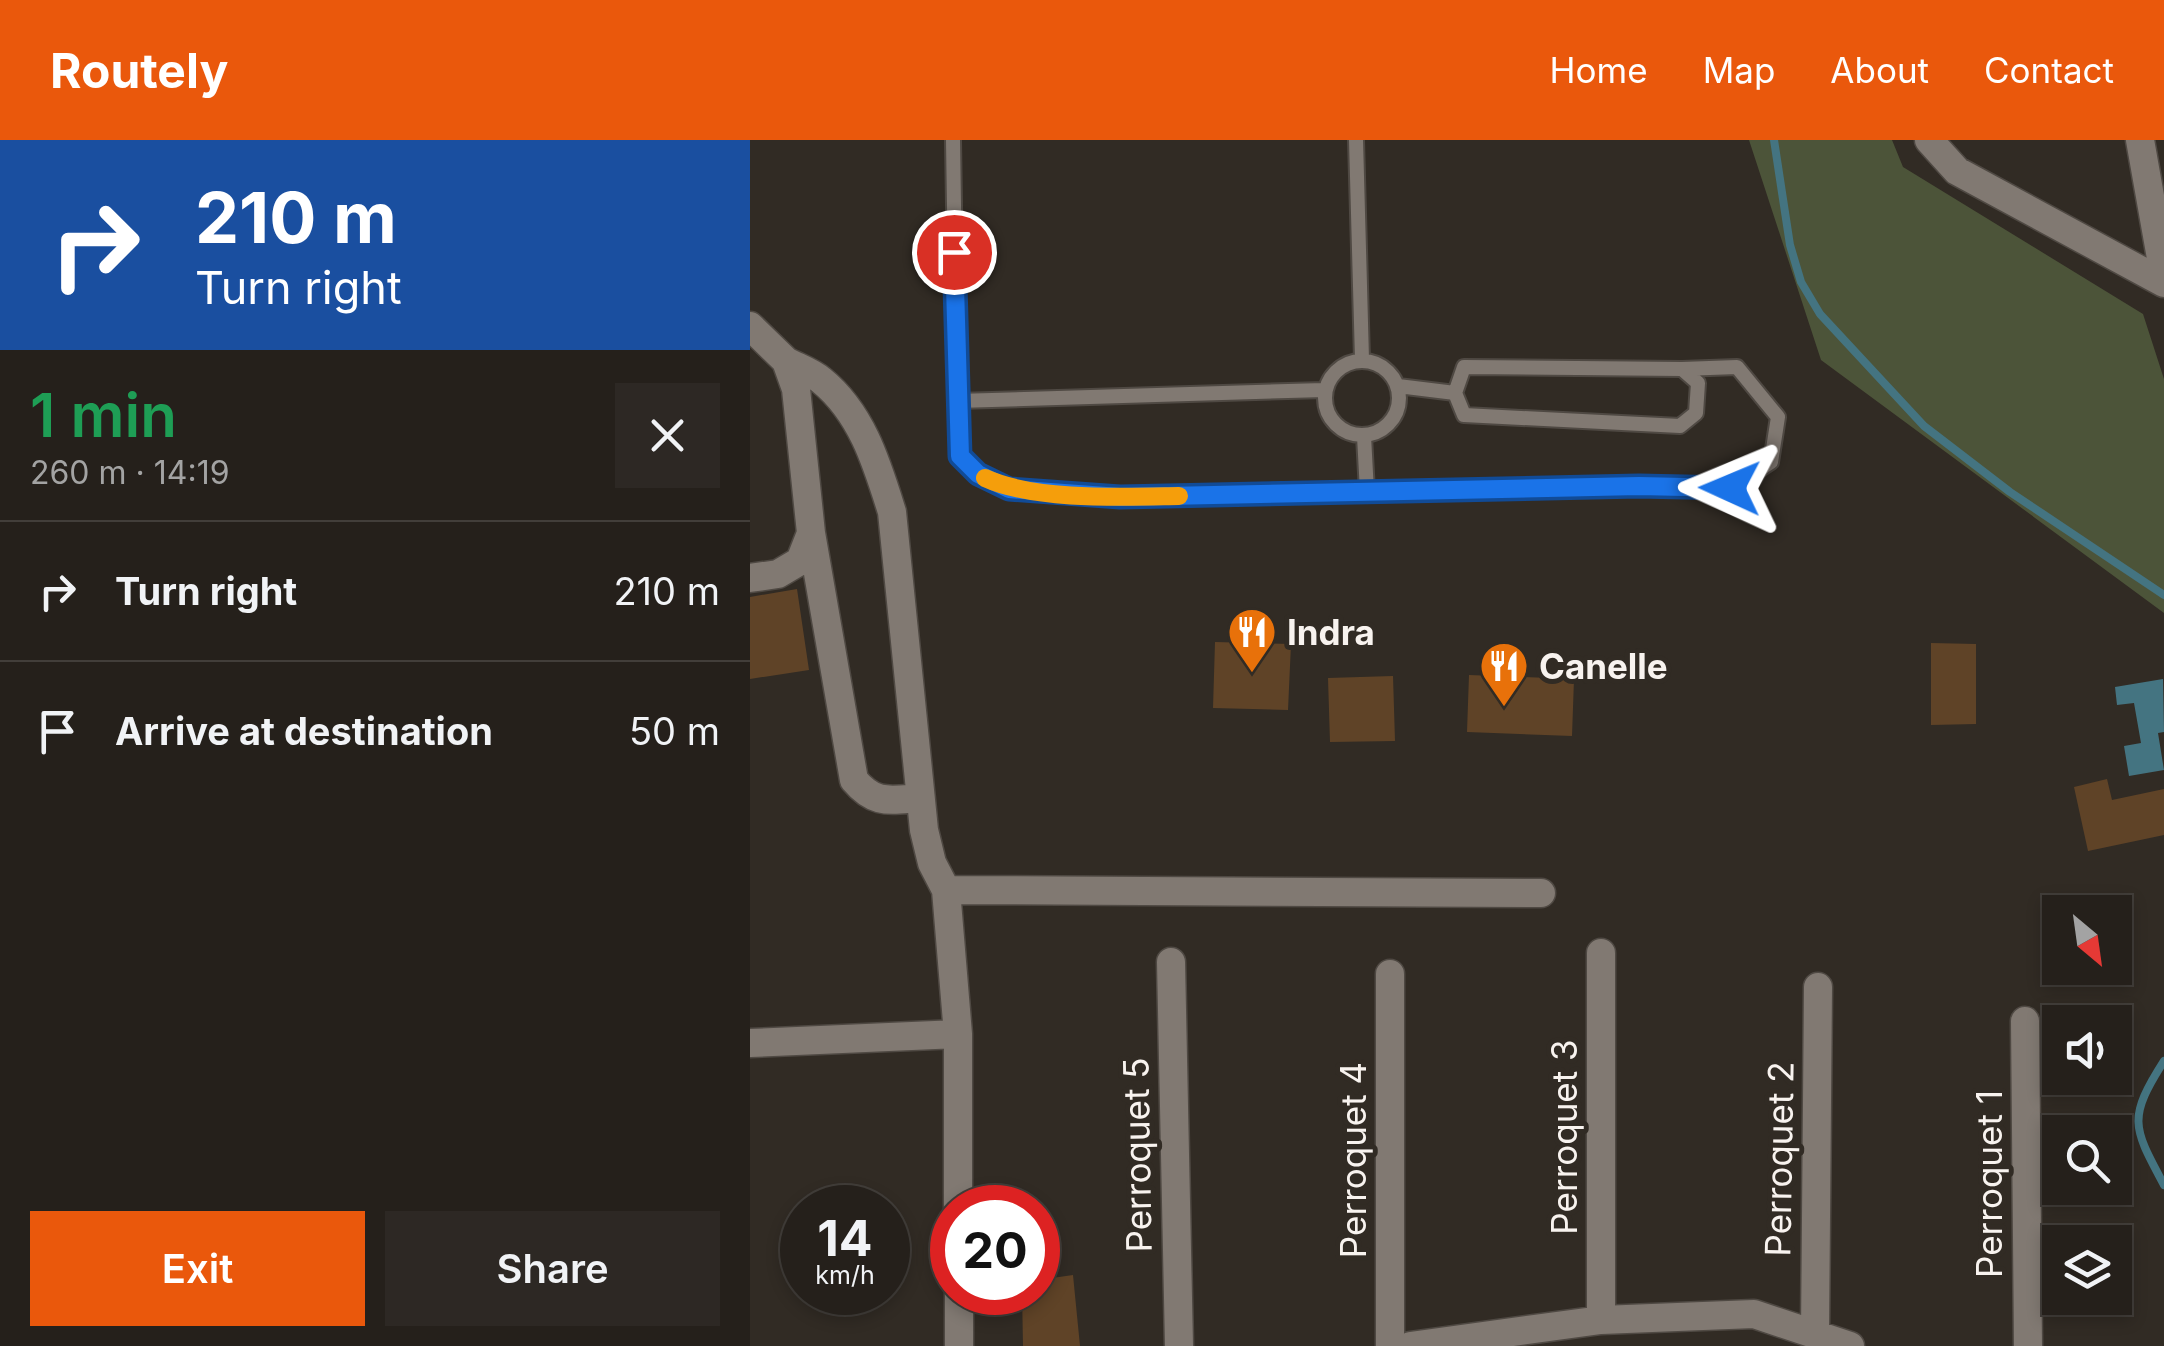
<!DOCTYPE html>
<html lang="en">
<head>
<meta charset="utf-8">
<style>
  body { margin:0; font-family:Inter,sans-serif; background:#2d2824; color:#f1f3f6; height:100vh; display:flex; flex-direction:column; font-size:38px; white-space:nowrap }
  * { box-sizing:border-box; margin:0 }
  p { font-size:32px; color:#a3a3a3 }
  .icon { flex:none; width:55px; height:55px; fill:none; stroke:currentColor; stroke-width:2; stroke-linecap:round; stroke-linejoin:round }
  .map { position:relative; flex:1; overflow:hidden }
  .panel { display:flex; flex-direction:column; background:#25201b; width:750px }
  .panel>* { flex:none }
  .guide { background:#1a4fa0; color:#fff; overflow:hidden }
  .needle { width:65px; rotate:151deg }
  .controls { position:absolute; left:1292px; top:755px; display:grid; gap:20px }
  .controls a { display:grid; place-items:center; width:90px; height:90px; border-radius:0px; background:#25201b; box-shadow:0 5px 15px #0003,0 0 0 2px #423e3a; font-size:50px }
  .speed { position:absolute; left:30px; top:1045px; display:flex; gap:20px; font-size:50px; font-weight:700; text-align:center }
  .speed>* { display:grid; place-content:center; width:130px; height:130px; border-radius:50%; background:#25201b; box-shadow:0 5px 15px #0003,0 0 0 2px #423e3a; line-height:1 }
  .speed small { font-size:25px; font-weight:400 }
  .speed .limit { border:15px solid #d22; background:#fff; color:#111 }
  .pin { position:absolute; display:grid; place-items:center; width:85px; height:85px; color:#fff; margin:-42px; border:5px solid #fff; border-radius:50%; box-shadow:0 2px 10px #0007 }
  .me { position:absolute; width:110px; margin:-55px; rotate:271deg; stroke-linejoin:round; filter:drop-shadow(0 0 8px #0008) }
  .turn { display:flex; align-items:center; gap:35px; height:210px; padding:0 30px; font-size:45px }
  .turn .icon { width:130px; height:130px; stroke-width:2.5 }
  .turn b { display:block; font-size:70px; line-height:85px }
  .round { display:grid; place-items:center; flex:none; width:105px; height:105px; border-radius:0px; background:#2d2824 }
  .overview { display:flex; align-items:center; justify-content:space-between; height:170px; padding:0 30px }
  h1 { font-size:60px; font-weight:600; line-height:75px; color:#1e9e55 }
  .primary-button { display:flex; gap:20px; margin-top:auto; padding:20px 30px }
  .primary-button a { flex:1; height:115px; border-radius:0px; background:#ea580c; color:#fff; font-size:40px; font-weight:600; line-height:115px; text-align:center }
  .primary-button a+a { background:#2d2824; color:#f1f3f6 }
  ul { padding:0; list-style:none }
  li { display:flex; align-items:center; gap:30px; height:140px; padding:0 30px; border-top:2px solid #423e3a }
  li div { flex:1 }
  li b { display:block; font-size:38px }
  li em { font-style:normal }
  header { display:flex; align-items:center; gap:60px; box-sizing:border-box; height:140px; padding:0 50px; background:#ea580c; color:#fff }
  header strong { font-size:48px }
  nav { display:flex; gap:55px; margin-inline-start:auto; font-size:35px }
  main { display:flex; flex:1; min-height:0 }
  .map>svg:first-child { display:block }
  .green { fill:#4c5439 }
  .water { fill:#447481 }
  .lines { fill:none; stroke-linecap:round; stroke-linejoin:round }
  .stream { stroke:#447481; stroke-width:8 }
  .building { fill:#5f4327 }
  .service-casing { stroke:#4f4943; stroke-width:18 }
  .minor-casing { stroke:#4f4943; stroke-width:31 }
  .service { stroke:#817972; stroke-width:14 }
  .minor { stroke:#817972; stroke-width:28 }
  .route-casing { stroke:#114b97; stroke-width:25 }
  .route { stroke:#1a73e8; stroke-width:18 }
  .slow { stroke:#f59e0b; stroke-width:18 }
  .labels { text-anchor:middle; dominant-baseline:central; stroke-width:10; stroke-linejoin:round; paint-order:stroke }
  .poi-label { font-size:35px; font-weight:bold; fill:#f8f3ef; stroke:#312b24; text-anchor:start }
  .street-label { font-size:35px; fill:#f8f3ef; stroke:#312b24 }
</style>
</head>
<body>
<header>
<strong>Routely</strong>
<nav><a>Home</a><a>Map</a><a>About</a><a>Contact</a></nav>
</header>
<main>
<section class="panel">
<div class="guide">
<div class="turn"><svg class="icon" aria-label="right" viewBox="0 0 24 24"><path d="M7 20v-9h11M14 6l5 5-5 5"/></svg><div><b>210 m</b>Turn right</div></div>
</div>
<div class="overview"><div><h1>1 min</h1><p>260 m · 14:19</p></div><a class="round"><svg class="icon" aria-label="close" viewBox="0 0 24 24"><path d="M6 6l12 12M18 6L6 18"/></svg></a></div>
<ul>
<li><svg class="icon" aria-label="right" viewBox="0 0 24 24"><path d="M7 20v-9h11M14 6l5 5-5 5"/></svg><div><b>Turn right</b></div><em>210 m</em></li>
<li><svg class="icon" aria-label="arrive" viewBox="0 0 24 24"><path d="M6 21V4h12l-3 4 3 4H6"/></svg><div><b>Arrive at destination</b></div><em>50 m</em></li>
</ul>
<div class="primary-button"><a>Exit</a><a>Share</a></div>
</section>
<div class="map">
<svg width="1414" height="1206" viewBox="0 0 1414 1206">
  <rect width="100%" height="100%" fill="#312b24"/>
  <!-- green -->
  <path class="green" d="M999 0H1142L1153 27 1393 174 1414 239V473L1071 220Z"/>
  <!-- water -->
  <path class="water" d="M1413 539 1414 592 1408 593 1414 630 1379 636 1374 606 1391 603 1384 563 1367 565 1365 547Z"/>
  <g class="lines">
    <!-- stream -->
    <path class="stream" d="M1024 0 1040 105 1051 142 1070 174 1174 286 1260 352 1414 455
      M1414 921C1377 979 1383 987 1414 1045"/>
  </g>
  <!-- building -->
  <path class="building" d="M47 449 59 530 0 539V457Z
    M465 502 541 504 538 570 463 568Z
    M1181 503 1226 504V584L1181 585Z
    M719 535 824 539 822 596 717 592Z
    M643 536 645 601 580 602 578 538Z
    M1357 639 1362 660 1414 649V695L1338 711 1324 647Z
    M323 1135 330 1206H273L272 1152H288V1140Z"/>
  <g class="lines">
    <!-- service casing -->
    <g class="service-casing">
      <path id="service" d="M203 0 207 261
        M606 0 612 219
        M575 258a37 37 0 1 1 74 0a37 37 0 1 1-74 0Z
        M648 246 705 253 714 227 932 229 948 243 946 273 930 286 714 275 705 253
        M574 250 207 261 210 317 228 335 259 349 370 357 889 346 980 349 1021 322 1028 277 987 227 932 229
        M614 296 617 352"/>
    </g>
    <!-- minor casing -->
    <g class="minor-casing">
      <path id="minor" d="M1179 0 1207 31 1414 143
        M1390 0 1414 135
        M0 186 36 221 46 249 61 393 50 421 28 434 0 438
        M36 221C47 227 62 232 71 240 112 273 127 324 142 372L174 690 182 723 196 750 208 894V1068
        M61 393 104 640C125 665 139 660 170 658
        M196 750 791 753
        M851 813V1180
        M421 822 429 1206
        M1275 881 1278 1206
        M0 903 208 894
        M209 1152V1206
        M1065 1193 1068 847
        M640 1206V834
        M660 1206 851 1180 1004 1174 1100 1206"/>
    </g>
    <!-- service -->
    <use href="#service" class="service"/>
    <!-- minor -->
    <use href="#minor" class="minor"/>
  </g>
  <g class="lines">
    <!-- route casing -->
    <g class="route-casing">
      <path id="route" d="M204 112 210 316 228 334 259 349 370 357 889 346 980 348"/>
    </g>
    <!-- route -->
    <use href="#route" class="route"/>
    <!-- slow -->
    <path class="slow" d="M235 338C285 361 372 357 429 356"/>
  </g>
  <!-- icons -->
  <defs>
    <g id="restaurant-pin" transform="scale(2.5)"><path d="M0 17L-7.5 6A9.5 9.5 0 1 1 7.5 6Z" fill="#e8710a" stroke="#312b24"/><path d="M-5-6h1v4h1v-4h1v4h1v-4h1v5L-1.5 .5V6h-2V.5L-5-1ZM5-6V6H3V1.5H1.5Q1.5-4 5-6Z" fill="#fff"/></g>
  </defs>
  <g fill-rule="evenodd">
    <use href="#restaurant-pin" x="502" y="492"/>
    <use href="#restaurant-pin" x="754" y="526"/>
  </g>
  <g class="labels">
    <!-- poi labels -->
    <g class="poi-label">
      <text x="537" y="492">Indra</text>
      <text x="789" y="526">Canelle</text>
    </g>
    <!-- street labels -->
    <g class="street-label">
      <text transform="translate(814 997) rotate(-90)">Perroquet 3</text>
      <text transform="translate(387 1015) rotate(-91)">Perroquet 5</text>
      <text transform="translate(1029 1019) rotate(-89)">Perroquet 2</text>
      <text transform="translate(603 1020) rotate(-90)">Perroquet 4</text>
      <text transform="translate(1239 1044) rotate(-90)">Perroquet 1</text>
    </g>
  </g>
</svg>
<div class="controls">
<a><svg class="needle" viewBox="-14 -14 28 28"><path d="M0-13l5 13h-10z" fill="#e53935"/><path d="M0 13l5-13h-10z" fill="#a3a3a3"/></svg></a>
<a><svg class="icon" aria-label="sound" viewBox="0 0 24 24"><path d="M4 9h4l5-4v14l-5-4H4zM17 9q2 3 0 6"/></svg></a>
<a><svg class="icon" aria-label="search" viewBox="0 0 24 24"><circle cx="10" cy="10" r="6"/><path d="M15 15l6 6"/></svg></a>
<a><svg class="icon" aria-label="layers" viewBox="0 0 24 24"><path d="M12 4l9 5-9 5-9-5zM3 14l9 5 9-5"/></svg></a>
</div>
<div class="speed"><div>14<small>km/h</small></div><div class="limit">20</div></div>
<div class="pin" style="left:204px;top:112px;background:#d93025"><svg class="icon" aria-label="arrive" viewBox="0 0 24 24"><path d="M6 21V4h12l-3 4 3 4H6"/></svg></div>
<svg class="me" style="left:980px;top:348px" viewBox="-20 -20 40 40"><path d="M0-17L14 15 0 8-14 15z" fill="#1a73e8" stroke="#fff" stroke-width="4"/></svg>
</div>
</main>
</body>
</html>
